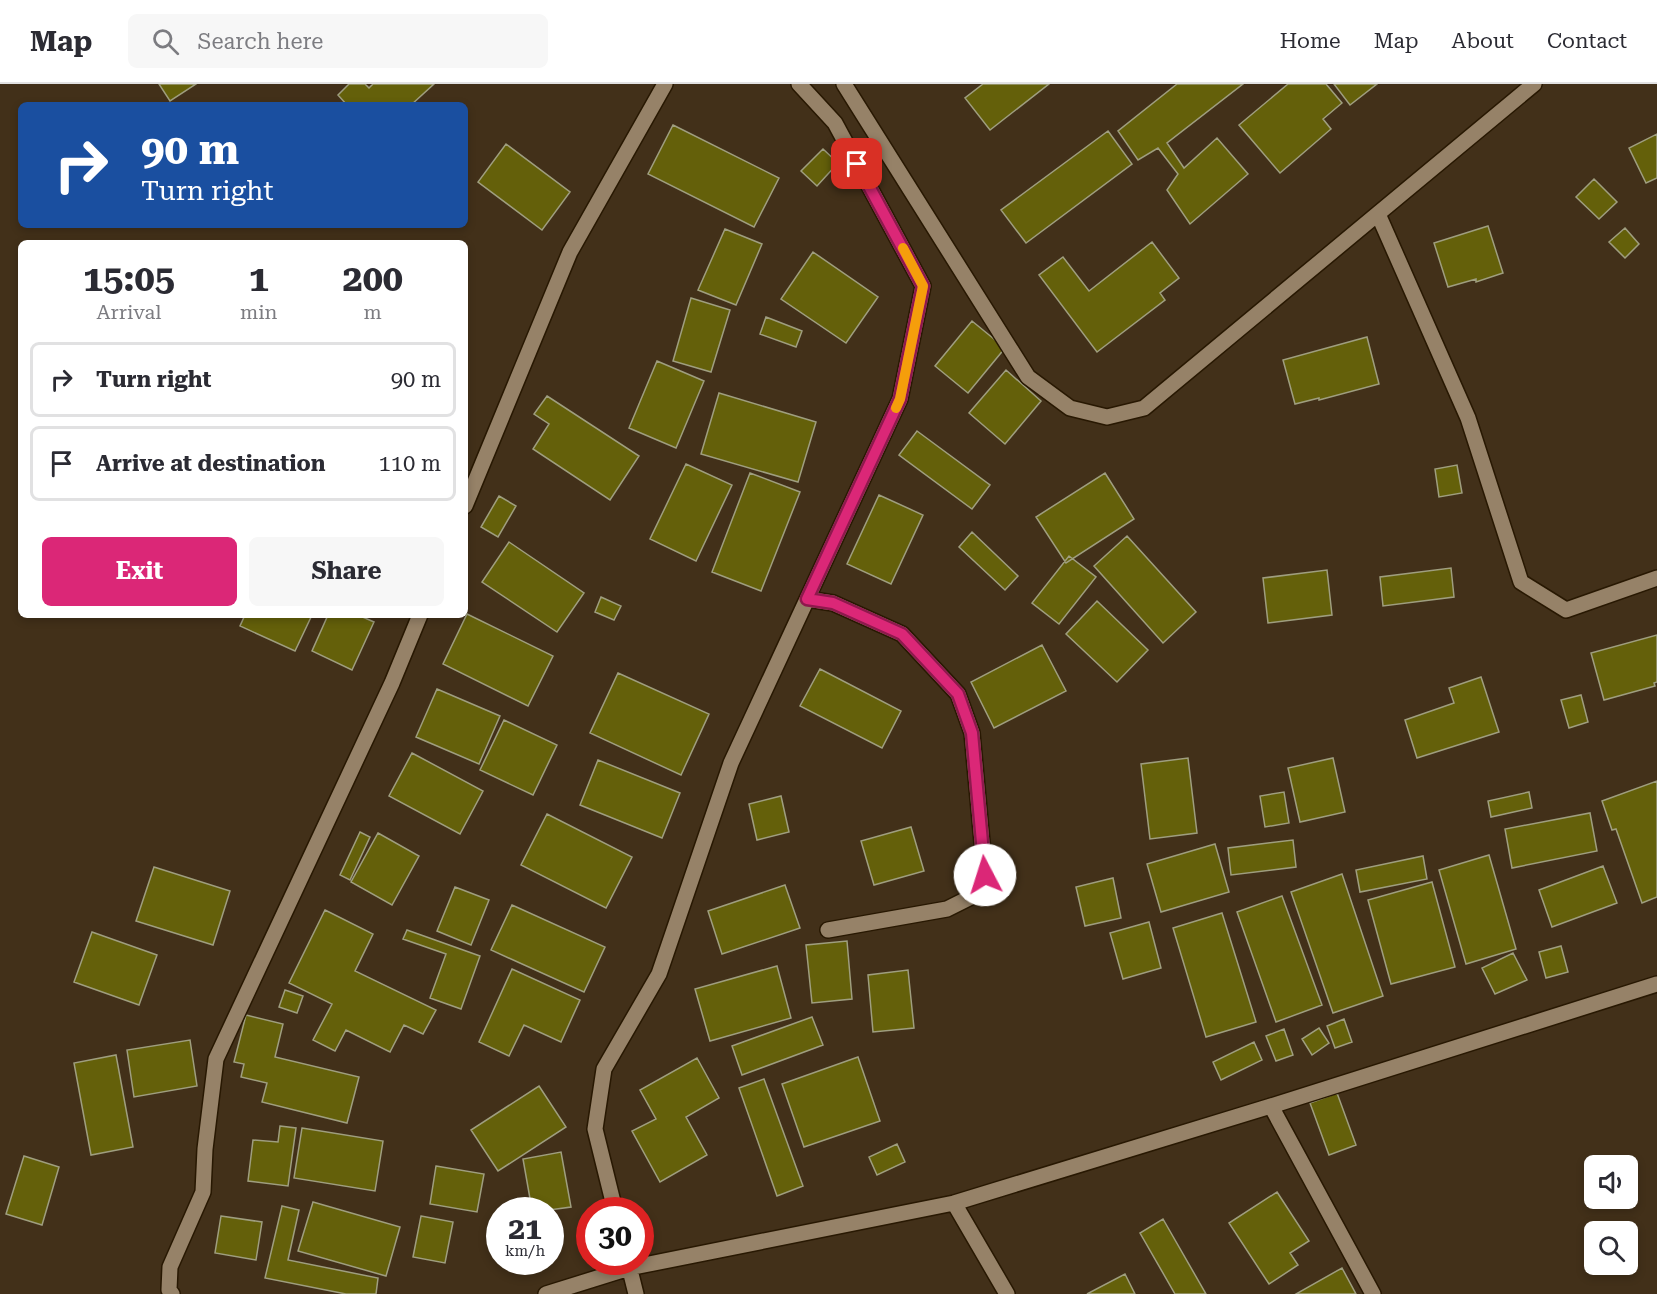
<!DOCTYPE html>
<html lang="en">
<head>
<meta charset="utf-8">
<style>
  body { margin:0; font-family:"Roboto Serif",serif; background:#f7f7f7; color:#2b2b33; height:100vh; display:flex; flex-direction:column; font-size:22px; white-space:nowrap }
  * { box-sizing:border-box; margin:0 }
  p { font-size:20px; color:#7c7c81 }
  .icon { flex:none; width:33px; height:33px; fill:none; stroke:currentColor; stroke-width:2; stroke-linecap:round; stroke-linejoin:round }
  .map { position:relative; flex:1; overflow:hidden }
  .sheet { position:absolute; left:18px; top:156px; width:450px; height:378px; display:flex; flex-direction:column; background:#fff; border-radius:9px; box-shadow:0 3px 9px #0003 }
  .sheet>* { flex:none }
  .top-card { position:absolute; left:18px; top:18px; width:450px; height:126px; border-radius:9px; box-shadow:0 3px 9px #0003; background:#1a4fa0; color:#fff; overflow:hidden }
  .tools { position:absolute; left:1584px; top:1071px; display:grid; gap:12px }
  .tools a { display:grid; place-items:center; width:54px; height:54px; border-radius:9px; background:#fff; box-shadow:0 3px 9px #0003; font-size:30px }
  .speed { position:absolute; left:486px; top:1113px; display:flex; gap:12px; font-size:30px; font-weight:700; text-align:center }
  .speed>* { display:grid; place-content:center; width:78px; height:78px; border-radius:50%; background:#fff; box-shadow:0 3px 9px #0003; line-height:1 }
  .speed small { font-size:15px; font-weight:400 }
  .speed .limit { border:9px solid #d22; background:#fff; color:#111 }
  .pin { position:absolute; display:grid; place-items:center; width:51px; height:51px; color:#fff; margin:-26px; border-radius:12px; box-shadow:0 3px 9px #0006 }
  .me { position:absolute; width:66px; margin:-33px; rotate:355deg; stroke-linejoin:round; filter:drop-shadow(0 0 4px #0008) }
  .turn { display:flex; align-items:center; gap:21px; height:126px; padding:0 24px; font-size:27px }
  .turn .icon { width:78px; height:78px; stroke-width:2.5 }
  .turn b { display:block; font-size:42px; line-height:51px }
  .eta { display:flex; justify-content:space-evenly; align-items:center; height:102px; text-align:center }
  .eta b { font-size:36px; font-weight:700; line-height:42px }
  .primary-button { display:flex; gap:12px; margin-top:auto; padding:12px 24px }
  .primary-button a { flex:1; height:69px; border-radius:9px; background:#db2777; color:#fff; font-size:24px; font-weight:700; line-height:69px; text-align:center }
  .primary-button a+a { background:#f7f7f7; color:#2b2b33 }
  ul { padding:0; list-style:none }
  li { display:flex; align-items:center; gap:18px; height:75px; margin:0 12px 9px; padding:0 12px; border:3px solid #e1e1e2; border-radius:9px }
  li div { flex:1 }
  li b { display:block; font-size:22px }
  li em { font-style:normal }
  header { display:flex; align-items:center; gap:36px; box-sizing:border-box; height:84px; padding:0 30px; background:#fff; border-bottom:2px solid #e1e1e2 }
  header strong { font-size:28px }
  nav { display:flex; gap:33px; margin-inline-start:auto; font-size:21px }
  .search { width:420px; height:54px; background:#f7f7f7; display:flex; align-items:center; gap:15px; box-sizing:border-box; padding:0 21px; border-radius:9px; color:#7c7c81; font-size:22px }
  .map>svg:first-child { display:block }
  .building { fill:#64600a; stroke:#9f9e7f; stroke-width:1.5 }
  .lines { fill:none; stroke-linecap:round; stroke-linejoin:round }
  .minor-casing { stroke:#281802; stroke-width:18 }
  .minor { stroke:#968268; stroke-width:15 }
  .route-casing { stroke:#8e194d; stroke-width:15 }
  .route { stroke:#db2777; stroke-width:10 }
  .slow { stroke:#f59e0b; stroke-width:10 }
</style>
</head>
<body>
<header>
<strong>Map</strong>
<div class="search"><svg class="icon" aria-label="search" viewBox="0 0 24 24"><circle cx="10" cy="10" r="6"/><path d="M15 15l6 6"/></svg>Search here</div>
<nav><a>Home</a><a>Map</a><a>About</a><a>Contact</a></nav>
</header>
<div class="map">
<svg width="1657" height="1210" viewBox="0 0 1657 1210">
  <rect width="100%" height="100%" fill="#423019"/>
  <!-- building -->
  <path class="building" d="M159 0H196L170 17Z
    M349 0H365L369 4 373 0H434L411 21H347L338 11Z
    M983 0H1049L990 46 965 14Z
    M1177 0H1243L1167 59 1184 84 1217 54 1248 90 1190 140 1167 106 1178 90 1158 64 1138 76 1118 47Z
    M1288 0H1326L1342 19 1323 35 1331 45 1280 89 1239 41Z
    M1334 0H1377L1350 21Z
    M673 41 779 94 754 143 648 90Z
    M1108 47 1132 80 1026 159 1001 126Z
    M1657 50V94L1646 99 1629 64Z
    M506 60 570 108 542 146 478 98Z
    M823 65 838 79 817 102 801 87Z
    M1594 95 1617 118 1599 135 1576 113Z
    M1488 142 1503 189 1476 198V195L1448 203 1434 159Z
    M1625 144 1639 160 1625 174 1609 158Z
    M725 145 762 160 736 221 698 206Z
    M1152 158 1179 194 1160 209 1165 216 1097 268 1039 191 1063 173 1089 207Z
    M813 168 878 213 846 259 781 215Z
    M691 214 730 226 711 288 673 277Z
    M766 233 802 247 796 263 760 250Z
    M972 237 1005 264 968 309 935 282Z
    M1367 253 1379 300 1319 316V314L1295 320 1283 276Z
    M657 277 704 297 676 364 629 344Z
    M1006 286 1041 317 1005 360 969 329Z
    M719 309 816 338 798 398 701 370Z
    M547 312 639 372 610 416 533 365 549 340 534 330Z
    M917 347 990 401 972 425 899 371Z
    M686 380 732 401 696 477 650 455Z
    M1457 381 1462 409 1439 413 1435 385Z
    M750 389 800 408 761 507 712 488Z
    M1105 389 1134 435 1066 479 1036 433Z
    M879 411 923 431 891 500 847 480Z
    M499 412 516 422 498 453 481 443Z
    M972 448 1018 492 1005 506 959 463Z
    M1127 452 1196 528 1163 559 1094 482Z
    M509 458 584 509 557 548 482 498Z
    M1069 472 1096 493 1059 540 1032 519Z
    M1451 484 1454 513 1383 522 1380 493Z
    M1327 486 1332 531 1268 539 1263 494Z
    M601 513 621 522 614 536 595 528Z
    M1097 517 1148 566 1117 598 1066 550Z
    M467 530 553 572 528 622 443 580Z
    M245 531H312L295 567 240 542Z
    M328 531H358L374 538 352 586 312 567Z
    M1657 551V598L1654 599 1655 602 1604 616 1591 569Z
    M1042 561 1066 607 994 644 971 598Z
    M820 585 901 627 882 664 800 622Z
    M618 589 709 630 681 691 590 649Z
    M1481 593 1499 648 1417 674 1405 636 1454 619 1449 604Z
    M437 605 500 632 479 680 416 653Z
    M1581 611 1588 638 1569 644 1561 616Z
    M504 636 557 661 533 711 480 686Z
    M412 669 483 707 460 750 389 712Z
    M1188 674 1197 749 1150 755 1141 680Z
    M1333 674 1345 728 1300 738 1288 684Z
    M598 676 680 709 662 754 580 721Z
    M1657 697V813L1642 819 1616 745 1612 746 1602 717Z
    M1284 708 1289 739 1265 743 1260 712Z
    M1529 708 1532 724 1491 733 1488 717Z
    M781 712 789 748 757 756 749 720Z
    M1590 729 1597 767 1512 784 1505 745Z
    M547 730 632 773 606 824 521 781Z
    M911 743 924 787 874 801 861 757Z
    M360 748 370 753 350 796 340 791Z
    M378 749 419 772 392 821 351 798Z
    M1293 756 1296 783 1231 791 1228 764Z
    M1215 760 1229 808 1161 828 1147 780Z
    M1489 771 1516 865 1466 880 1439 786Z
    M1423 772 1427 795 1360 808 1356 786Z
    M1603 782 1617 819 1552 843 1539 806Z
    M154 783 230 807 213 861 136 837Z
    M1342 790 1383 912 1333 929 1291 808Z
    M1113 794 1121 834 1085 842 1076 803Z
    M1432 798 1455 883 1391 900 1368 816Z
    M785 801 800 844 722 870 708 827Z
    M455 803 489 816 471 861 437 847Z
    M1282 812 1322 921 1276 938 1237 828Z
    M512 821 605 863 584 908 491 866Z
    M325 826 373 850 355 887 436 926 423 950 404 941 390 968 346 946 335 967 313 956 332 920 289 899Z
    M1222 829 1256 938 1206 953 1173 844Z
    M1149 838 1161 884 1123 895 1110 849Z
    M407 846 480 872 461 925 430 914 446 870 403 855Z
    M92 848 157 871 139 921 74 898Z
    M847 857 852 915 812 919 806 861Z
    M1561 862 1568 888 1546 894 1539 868Z
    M1513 869 1527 896 1495 910 1482 884Z
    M777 882 791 934 710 957 695 905Z
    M512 885 580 916 561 958 524 941 509 972 479 958Z
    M908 886 914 944 873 948 868 891Z
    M285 906 303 912 297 929 279 923Z
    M246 931 283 940 275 973 359 993 347 1039 262 1018 267 999 241 993 244 980 234 978Z
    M812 933 823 961 742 991 732 962Z
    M1344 935 1352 958 1335 964 1327 942Z
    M1319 944 1329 959 1312 971 1302 955Z
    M1284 945 1293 971 1276 977 1266 952Z
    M190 956 197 1002 134 1013 127 966Z
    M1254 958 1262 976 1221 996 1213 978Z
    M116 971 133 1063 91 1071 74 979Z
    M858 973 880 1037 804 1063 782 1000Z
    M697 974 719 1014 686 1033 707 1071 660 1098 632 1047 656 1035 640 1006Z
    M764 995 803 1102 777 1112 739 1004Z
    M539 1002 566 1043 498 1087 471 1046Z
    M1337 1009 1356 1061 1329 1071 1310 1019Z
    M280 1042 296 1044 288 1102 248 1097 253 1056 278 1058Z
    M302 1044 383 1057 375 1107 294 1094Z
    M897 1060 905 1078 877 1091 869 1073Z
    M561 1068 571 1123 549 1126H532L523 1075Z
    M24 1072 59 1083 42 1141 6 1130Z
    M436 1082 484 1090 477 1128 430 1120Z
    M1277 1108 1309 1157 1290 1169 1298 1181 1269 1200 1229 1139Z
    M313 1118 400 1143 386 1192 298 1167Z
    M282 1122 299 1126 288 1176 378 1194 376 1210H346L265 1194Z
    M221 1132 262 1138 256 1176 215 1169Z
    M421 1132 453 1138 445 1179 413 1173Z
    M1163 1135 1206 1210H1175L1140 1149Z
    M1342 1184 1356 1210H1296Z
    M1125 1190 1135 1210H1087Z"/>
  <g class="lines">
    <!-- minor casing -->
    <g class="minor-casing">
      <path id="minor" d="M844 0 1028 293 1070 324 1107 333 1144 324 1534 0
        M1378 130 1468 334 1521 498 1566 526 1657 494
        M465 422 570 168 665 0
        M807 515 833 519 902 550 958 610 972 649 985 791 971 813 947 825 828 846
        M1271 1022 1373 1210
        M954 1119 1007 1210
        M615 1126 595 1045 604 985 659 890 731 679 900 315 923 202 835 39 799 0
        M628 1178 636 1210
        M172 1210 169 1206 170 1183 203 1108 205 1065 216 975 392 599 420 531
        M546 1210 629 1184 954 1119 1271 1022 1657 900"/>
    </g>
    <!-- minor -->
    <use href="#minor" class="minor"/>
  </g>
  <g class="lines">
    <!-- route casing -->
    <g class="route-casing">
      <path id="route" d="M857 80 923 202 900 315 807 515 833 519 902 550 958 610 972 649 985 791"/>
    </g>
    <!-- route -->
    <use href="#route" class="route"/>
    <!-- slow -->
    <path class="slow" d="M896 324 900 315 923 202 903 164"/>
  </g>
</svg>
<div class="tools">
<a><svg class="icon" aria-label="sound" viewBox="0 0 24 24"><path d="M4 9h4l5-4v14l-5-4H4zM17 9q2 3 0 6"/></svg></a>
<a><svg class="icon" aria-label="search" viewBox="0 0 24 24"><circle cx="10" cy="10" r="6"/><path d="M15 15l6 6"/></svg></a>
</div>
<div class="speed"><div>21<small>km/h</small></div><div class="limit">30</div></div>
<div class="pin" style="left:857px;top:80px;background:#d93025"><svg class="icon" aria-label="arrive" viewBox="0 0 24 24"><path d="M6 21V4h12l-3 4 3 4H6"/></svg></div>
<svg class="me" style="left:985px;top:791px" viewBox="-20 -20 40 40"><circle r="19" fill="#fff"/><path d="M0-13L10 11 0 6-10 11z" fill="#db2777"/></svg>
<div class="top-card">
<div class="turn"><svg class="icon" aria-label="right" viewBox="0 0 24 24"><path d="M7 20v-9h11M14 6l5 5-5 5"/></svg><div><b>90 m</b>Turn right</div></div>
</div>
<section class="sheet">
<div class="eta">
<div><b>15:05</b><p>Arrival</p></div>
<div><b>1</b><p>min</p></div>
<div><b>200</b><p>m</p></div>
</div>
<ul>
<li><svg class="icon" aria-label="right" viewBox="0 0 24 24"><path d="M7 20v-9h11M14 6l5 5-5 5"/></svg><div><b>Turn right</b></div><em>90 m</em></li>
<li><svg class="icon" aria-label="arrive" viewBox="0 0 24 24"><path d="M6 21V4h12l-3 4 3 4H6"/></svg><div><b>Arrive at destination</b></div><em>110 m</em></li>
</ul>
<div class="primary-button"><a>Exit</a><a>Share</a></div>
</section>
</div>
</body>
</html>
